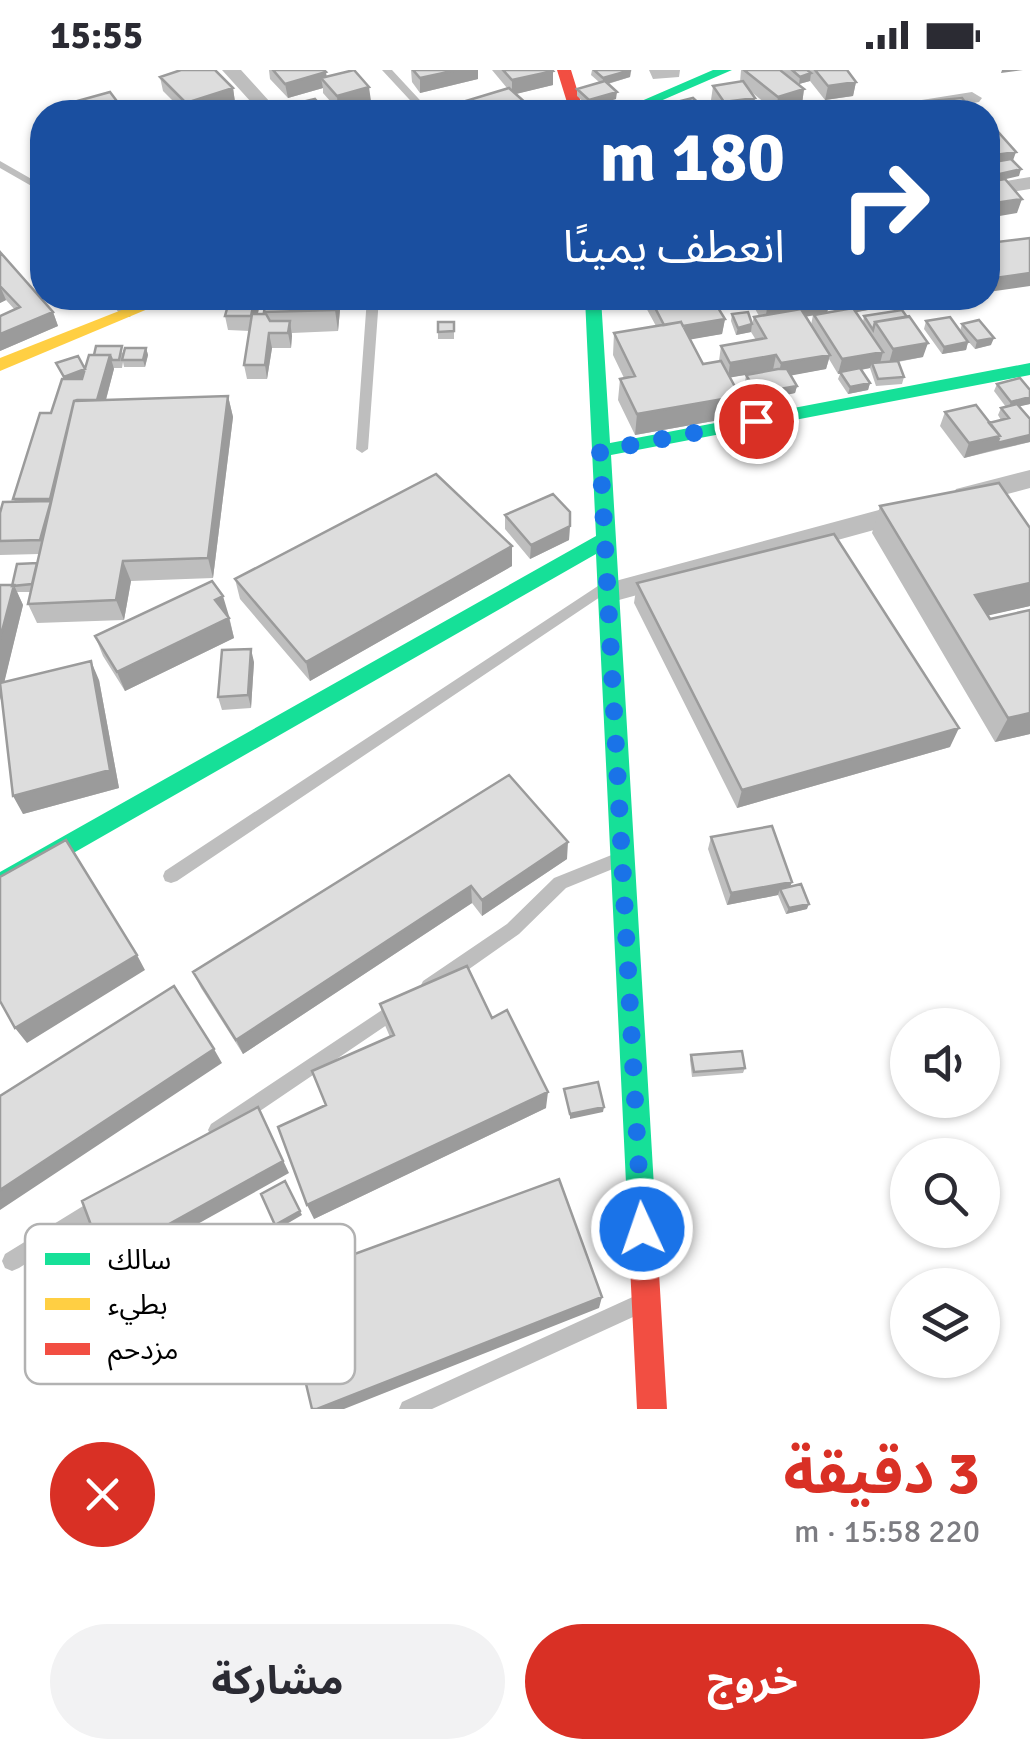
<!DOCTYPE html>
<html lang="ar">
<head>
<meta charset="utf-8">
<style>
  body { margin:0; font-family:Signika,"Noto Sans Arabic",sans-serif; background:#f2f2f3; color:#2b2b33; direction:rtl; height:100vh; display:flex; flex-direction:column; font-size:38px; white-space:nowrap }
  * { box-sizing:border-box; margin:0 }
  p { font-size:32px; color:#7c7c81 }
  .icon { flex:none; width:55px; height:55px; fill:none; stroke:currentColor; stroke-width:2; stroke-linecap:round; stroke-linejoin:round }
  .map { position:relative; height:1339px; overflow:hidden; direction:ltr }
  .drawer { display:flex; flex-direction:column; background:#fff; flex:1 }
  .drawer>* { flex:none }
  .top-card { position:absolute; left:30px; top:30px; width:970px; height:210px; border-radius:40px; box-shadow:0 2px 8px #0004; direction:rtl; background:#1a4fa0; color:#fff; overflow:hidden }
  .controls { position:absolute; left:890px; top:938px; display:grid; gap:20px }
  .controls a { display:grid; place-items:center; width:110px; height:110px; border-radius:50%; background:#fff; box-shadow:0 2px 8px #0004; font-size:50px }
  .pin { position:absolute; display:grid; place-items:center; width:85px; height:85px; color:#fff; margin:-42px; border:5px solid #fff; border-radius:50%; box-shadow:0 2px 10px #0007 }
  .me { position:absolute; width:110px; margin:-55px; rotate:357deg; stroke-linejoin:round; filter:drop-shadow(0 0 8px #0008) }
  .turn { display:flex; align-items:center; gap:35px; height:210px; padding:0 50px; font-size:45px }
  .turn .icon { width:130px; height:130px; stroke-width:2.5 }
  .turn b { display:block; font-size:70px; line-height:85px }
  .round { display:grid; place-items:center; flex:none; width:105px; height:105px; border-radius:52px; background:#f2f2f3 }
  .head { display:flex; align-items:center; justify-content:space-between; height:170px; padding:0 50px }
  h1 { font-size:60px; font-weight:700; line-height:75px; color:#d93025 }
  .action { display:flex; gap:20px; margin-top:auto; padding:20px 50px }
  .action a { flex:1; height:115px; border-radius:60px; background:#d93025; color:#fff; font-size:40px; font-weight:700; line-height:115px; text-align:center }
  .action a+a { background:#f2f2f3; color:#2b2b33 }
  .status { display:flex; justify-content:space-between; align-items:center; height:70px; padding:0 50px; background:#fff; direction:ltr }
  .status svg { height:28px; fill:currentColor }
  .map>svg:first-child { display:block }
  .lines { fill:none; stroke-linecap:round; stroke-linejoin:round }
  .lane { fill:#bebebe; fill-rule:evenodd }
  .street { fill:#bebebe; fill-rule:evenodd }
  .fast { fill:#16e098; fill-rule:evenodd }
  .slow { fill:#ffcf43; fill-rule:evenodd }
  .jam { fill:#f24e42; fill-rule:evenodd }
  .wall { fill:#bebebe; fill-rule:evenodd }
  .shaded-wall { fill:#9b9b9b }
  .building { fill:#ddd; stroke:#9b9b9b; stroke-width:2.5 }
  .route { stroke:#1a73e8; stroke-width:18; stroke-dasharray:0 32.4 }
  .key { fill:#fff; stroke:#b2b2b2; stroke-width:2.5 }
  .key-label { font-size:28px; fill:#000 }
</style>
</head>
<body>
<div class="status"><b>15:55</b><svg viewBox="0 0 49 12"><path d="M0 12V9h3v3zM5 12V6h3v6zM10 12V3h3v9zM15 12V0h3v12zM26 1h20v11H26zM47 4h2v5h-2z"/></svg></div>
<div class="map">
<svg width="1030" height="1339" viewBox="0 0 1030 1339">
  <rect width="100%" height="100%" fill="#fff"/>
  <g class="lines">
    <!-- lane -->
    <path class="lane" d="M382 0H392L431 42H421Z
      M0 91 42 115V122L0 98Z
      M108 228H119L132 244 130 247H122Z
      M367 228H379L368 379 362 383 356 379Z
      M604 512 611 517 609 521 177 811 171 813 165 811 163 806 165 801Z
      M619 782 625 784 627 789 625 794 566 818 519 864 435 923 429 925 423 923 420 917 423 911 507 854 554 808Z
      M397 930 403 932 406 938 403 944 223 1066 217 1069 211 1066 208 1060 211 1054Z
      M101 1125 108 1127 110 1134 108 1141 19 1198 12 1201 5 1198 2 1191 5 1184Z
      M637 1225 644 1228 647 1235 644 1242 432 1339H399L402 1332Z"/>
    <!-- street -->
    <path class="street" d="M222 0H241L279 42H260Z
      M972 22 982 28 979 32 918 42H874L884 36Z
      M1030 107V119L988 126V114Z
      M596 228H651L640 235 585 240V230Z
      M1030 400V418L965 435 952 426 956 419Z
      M916 430 929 439 925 446 608 533 594 523 608 513Z"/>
    <!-- fast -->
    <path class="fast" d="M713 0H732L635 42H616Z
      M585 228H601L610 373 1030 293V305L611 385 655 1134 651 1144 641 1148 631 1144 627 1134 596 484 0 825V802L596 466Z"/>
    <!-- slow -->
    <path class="slow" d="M152 228H174L0 301V288Z"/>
    <!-- jam -->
    <path class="jam" d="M557 0H571L584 42H570Z
      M641 1120 651 1124 655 1134 667 1339H637L627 1134 631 1124Z"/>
  </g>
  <!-- wall -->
  <path class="wall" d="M269 0H324L327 7 371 31 338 40 323 23V18L288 28 270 9Z
    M411 0H478V9L420 23 412 12Z
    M492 0H552L553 15 515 24 528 42H459V33L507 18Z
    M592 0H631L630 7 608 14 616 29 589 37 577 26V19L599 12 591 5Z
    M649 0H680L679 7 653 9Z
    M741 0H780L804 19 802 34 776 42 749 20 755 28 752 42H719L711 30 713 16 740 12Z
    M781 0H847L856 12 853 26 825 30 810 11 799 14Z
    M160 7 233 18 235 32 215 39 218 42 180 38 163 21Z
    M920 32 972 42H918Z
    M673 33 708 42H675L672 40Z
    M0 182 53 242 58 256 0 281V246L15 240 6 230 0 233Z
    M230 228H259L260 233 258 244H264L266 228H353L352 240H340L338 261 292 263 291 278H272L267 309H247L244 295 250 261 228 260 225 246Z
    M420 228H463V229L440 237 429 239Z
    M645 228H712L725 249 722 264 690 269 703 294 719 291 721 276 756 270 751 262 736 265 731 251 732 244 752 254 754 247 759 246 749 228H830L827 242 849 238 842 228H975L974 230 933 237 928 229 856 242 863 252 864 246 923 287 898 292 904 307 902 314 876 316 870 298 861 300 870 313 868 320 848 324 838 309 840 304H838L829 289 826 299 791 305 797 316 795 323 772 328 768 321H763L768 330 767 337 745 341 739 331 736 347 635 365 618 330 620 309 624 308 613 285 614 263 656 256 644 234ZM813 245 811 255 805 246ZM746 305 745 312 749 319 738 323 730 307Z
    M926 251 960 261 962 254 991 275 975 279 960 262 968 272 966 280 942 284 924 259Z
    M454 252V269H438V262Z
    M146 278 148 285 145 297H124L123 292 122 298H114L106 330 228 326 233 347 213 508 131 511 124 550 37 553 28 534 30 522H17L23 535 4 612 99 610 119 718 23 744 1 627 0 630V515H12L37 493 39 484 0 485V443L15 431 13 429 51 343 64 309 56 293 85 298 124 282Z
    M997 314 1030 320V334L1019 336 1030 372 964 388 940 356 945 342 989 353 1001 350 998 345 1001 338 1006 337 994 321Z
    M880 436 1030 458V536L988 545 990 549 1030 540V664L995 672 872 463Z
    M570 442 569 470 530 489 505 459V445Z
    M512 476V496L310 611 240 529 235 509Z
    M637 513 950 677 737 738 634 533Z
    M229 546 234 568 125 621 103 586 95 566Z
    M254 592 251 638 222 640 218 627Z
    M509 705 567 789 482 846 472 833 243 984 201 918 193 902Z
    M711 767 790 817 807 839 786 844 778 825 727 835 708 779Z
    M380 934 492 948 546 1038 314 1149 325 1035 390 967 384 953Z
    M691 985 745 998 743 1003 692 1007 690 990Z"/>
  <!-- shaded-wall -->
  <path class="shaded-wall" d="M457 0H478V9L420 23V8Z
    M631 0 630 7 603 15V8Z
    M1002 0H1023L1001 3Z
    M553 1V15L512 25V10Z
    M326 2 328 16 321 8 323 18 288 28 285 14Z
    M811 3 810 11 799 14 800 7Z
    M856 12 853 26 825 30 828 16Z
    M369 17 371 31 338 40 337 26Z
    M233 18 235 32 204 42H188L186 33Z
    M804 19 802 34 776 42 778 27Z
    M617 22 616 29 589 37V30Z
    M755 28 752 42H723L724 32Z
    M528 35V42H503Z
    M1016 82 1011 96 988 100V86Z
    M1021 99 1019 106 989 113 991 106Z
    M1022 129 1017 143 988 148V134Z
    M1030 203V216L988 222V209Z
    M0 216 6 230 0 233Z
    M255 228H259L260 233 254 261 251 246Z
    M336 228H338L340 240 338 261 335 240Z
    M446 228H463V229L440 237 429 239 428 232Z
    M831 228 827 243 764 254 767 239Z
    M856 228H928V229L852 243Z
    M936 228H975L974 230 933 237Z
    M53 242 58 256 0 281V264Z
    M725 249 722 264 665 274 667 259Z
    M290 251 292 266 291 278 288 263Z
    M752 254 751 262 736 265 738 258Z
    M269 263 272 278 267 309 265 295Z
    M994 268 991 275 975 279 977 271Z
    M968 272 966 280 942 284 944 277Z
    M928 273 923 287 889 293 893 279Z
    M146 278 148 285 145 297 143 290Z
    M883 282 879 297 872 293 870 298 838 304 842 289Z
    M110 285 114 299 102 344 97 330Z
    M776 285 773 300 728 308 730 293Z
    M830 285 826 299 778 308 781 293Z
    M85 299 88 307 66 314 64 307Z
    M769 313 768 321 758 322 760 315Z
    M870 313 868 320 848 324 850 317Z
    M797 316 795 323 772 328 774 320Z
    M228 326 233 347 213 508 208 488Z
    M740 326 736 347 635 365 637 344Z
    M1030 327V334L1008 339 1011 332Z
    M768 330 767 337 745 341 746 334Z
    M1030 365V372L994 380 997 373Z
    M1000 366 994 380 964 388 969 373Z
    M570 456 569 470 530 489 531 475Z
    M512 476V496L310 611 306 592Z
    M123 491 131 511 124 550 116 530Z
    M1030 513V536L964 551 975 525Z
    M14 515 23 535 0 630V569Z
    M223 526 229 546 221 550 215 530Z
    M229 548 234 568 125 621 117 602Z
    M251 579 254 592 251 638 248 625Z
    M91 591 99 610 119 718 23 744 13 726Z
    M1030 643V664L995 672 1008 648Z
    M959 658 950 677 737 738 742 720Z
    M568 772 567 789 482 846V830Z
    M792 812 788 823 780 819 778 825 727 835 731 823Z
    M471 816 472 833 243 984 236 970Z
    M809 834 807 839 786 844 789 838Z
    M137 885 145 900 27 973 15 958Z
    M214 979 222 993 0 1140V1120Z
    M548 1022 546 1038 314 1149 307 1135Z
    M258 1037 289 1103 115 1200 104 1190Z
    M604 1037 603 1042 570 1049V1044Z
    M300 1141 302 1145 278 1159 275 1155Z
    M306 1178 313 1191 318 1212 311 1200Z
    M602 1227 599 1238 344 1339H317Z"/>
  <!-- building -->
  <path class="building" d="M181 0H215L233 18 186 33 160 7Z
    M273 0H324L326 2 285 14Z
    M354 0 369 17 337 26 321 8Z
    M413 0H457L420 8Z
    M503 0H552L553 1 512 10Z
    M594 0H631L603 8Z
    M744 0H780L804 19 778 27Z
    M792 0H807L811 3 800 7Z
    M815 0H847L856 12 828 16Z
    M605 11 617 22 589 30 577 19Z
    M743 11 755 28 724 32 713 16Z
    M509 18 528 35 503 42H469L459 33Z
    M110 22 125 42H76L70 33Z
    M693 28 708 42H683L673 33Z
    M962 28 972 42H927L920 32Z
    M315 29 324 39 306 42 298 33Z
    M209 32 218 42 175 41Z
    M182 37 184 39 175 42 165 41Z
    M383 37 388 42H377L375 40Z
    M992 55 1016 82 988 86V56Z
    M1011 89 1021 99 991 106 988 102V93Z
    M1005 109 1022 129 988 134V112Z
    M1030 168V203L988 209V173Z
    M0 182 53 242 0 264V246L20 237 0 216Z
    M230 228H255L251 246H225Z
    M266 228H336L335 240 264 242Z
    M424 228H446L428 232Z
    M650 228H712L725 249 683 256 681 252 664 255Z
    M760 228H831L767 239Z
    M853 238 883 282 842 289 814 245Z
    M801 239 830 285 781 293 776 285 730 293 721 276 766 268 754 247Z
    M902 240 907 247 875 252 873 260 864 246Z
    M748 242 752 254 738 258 732 244Z
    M252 244H266L270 251H290L288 263H269L265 295H244Z
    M909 246 928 273 893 279 875 252Z
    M950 247 968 272 944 277 926 251Z
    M979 250 994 268 977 271 962 254Z
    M438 252H454V261L438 262Z
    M681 252 703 294 721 291 740 326 637 344 620 309 635 306 614 263Z
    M96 276H122L119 290H112L110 285H94Z
    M125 278H146L143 290H122Z
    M89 285H110L97 330H77L74 331 50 429H13L40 343H51L62 309H82Z
    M78 286 85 299 64 307 56 293Z
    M898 291 904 307 878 309 872 293Z
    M860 298 870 313 850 317 840 302Z
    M778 299H787L797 316 774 320 769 313 760 315 768 330 746 334 739 321 754 318 746 305Z
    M1020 308 1030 320V327L1011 332 997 314Z
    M228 326 208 488 123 491 116 530 28 534 74 331Z
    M1017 334 1030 349V365L997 373 1000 366 989 353 1009 348 1001 338Z
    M976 335 1000 366 969 373 945 342Z
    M436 404 512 476 306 592 235 509Z
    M999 413 1030 458V513L975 525 990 549 1030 540V643L1008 648 880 436Z
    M553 424 570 442V456L531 475 505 445Z
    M51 431 40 470 0 471V443L3 432Z
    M834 464 959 658 742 720 637 513Z
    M37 493 32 514 12 516 17 494Z
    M212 511 223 526 215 530 229 548 117 602 95 566Z
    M0 515H14L0 569Z
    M251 579 248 625 218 627 222 580Z
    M91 591 110 700 13 726 0 613Z
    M509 705 568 772 482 830 471 816 236 970 193 902Z
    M772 756 792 812 731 823 711 767Z
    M66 770 137 885 15 958 0 931V807Z
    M801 814 809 834 789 838 780 819Z
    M467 896 492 948 507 940 548 1022 307 1135 278 1057 326 1035 312 1001 394 965 380 934Z
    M174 916 214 979 0 1120V1026Z
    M742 981 745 998 694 1002 691 985Z
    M598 1012 604 1037 570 1044 564 1019Z
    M258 1037 283 1091 104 1190 82 1131Z
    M559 1109 602 1227 317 1339H312L276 1188 306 1178 311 1200Z
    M285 1111 300 1141 275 1155 261 1124Z"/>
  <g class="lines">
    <!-- route -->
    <path class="route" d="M642 1159 600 381 756 351"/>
  </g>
  <!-- legend -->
  <rect x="25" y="1154" width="330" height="160" rx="15" class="key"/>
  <rect x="45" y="1183" width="45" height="12" fill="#16e098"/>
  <rect x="45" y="1228" width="45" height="12" fill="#ffcf43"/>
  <rect x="45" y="1273" width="45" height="12" fill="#f24e42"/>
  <g class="key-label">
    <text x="108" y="1199">سالك</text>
    <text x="108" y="1244">بطيء</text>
    <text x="108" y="1289">مزدحم</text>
  </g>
</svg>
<div class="controls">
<a><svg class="icon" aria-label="sound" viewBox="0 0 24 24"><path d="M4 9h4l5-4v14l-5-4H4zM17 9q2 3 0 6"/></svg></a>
<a><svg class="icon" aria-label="search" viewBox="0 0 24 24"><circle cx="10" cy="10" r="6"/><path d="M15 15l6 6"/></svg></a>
<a><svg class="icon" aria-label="layers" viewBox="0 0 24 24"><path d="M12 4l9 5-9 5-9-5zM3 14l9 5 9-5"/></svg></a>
</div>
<div class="pin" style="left:756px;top:351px;background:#d93025"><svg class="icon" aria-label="arrive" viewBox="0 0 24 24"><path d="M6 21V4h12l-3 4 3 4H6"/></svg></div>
<svg class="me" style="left:642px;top:1159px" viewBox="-20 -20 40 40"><circle r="17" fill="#1a73e8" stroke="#fff" stroke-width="3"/><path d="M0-11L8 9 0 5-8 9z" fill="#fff"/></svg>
<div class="top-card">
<div class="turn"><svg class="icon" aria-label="right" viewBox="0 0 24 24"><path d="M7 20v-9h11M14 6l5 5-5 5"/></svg><div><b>180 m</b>انعطف يمينًا</div></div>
</div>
</div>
<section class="drawer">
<div class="head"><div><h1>3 دقيقة</h1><p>220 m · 15:58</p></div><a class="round" style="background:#d93025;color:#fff"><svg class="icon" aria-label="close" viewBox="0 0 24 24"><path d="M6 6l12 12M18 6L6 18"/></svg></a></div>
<div class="action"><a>خروج</a><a>مشاركة</a></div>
</section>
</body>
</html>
